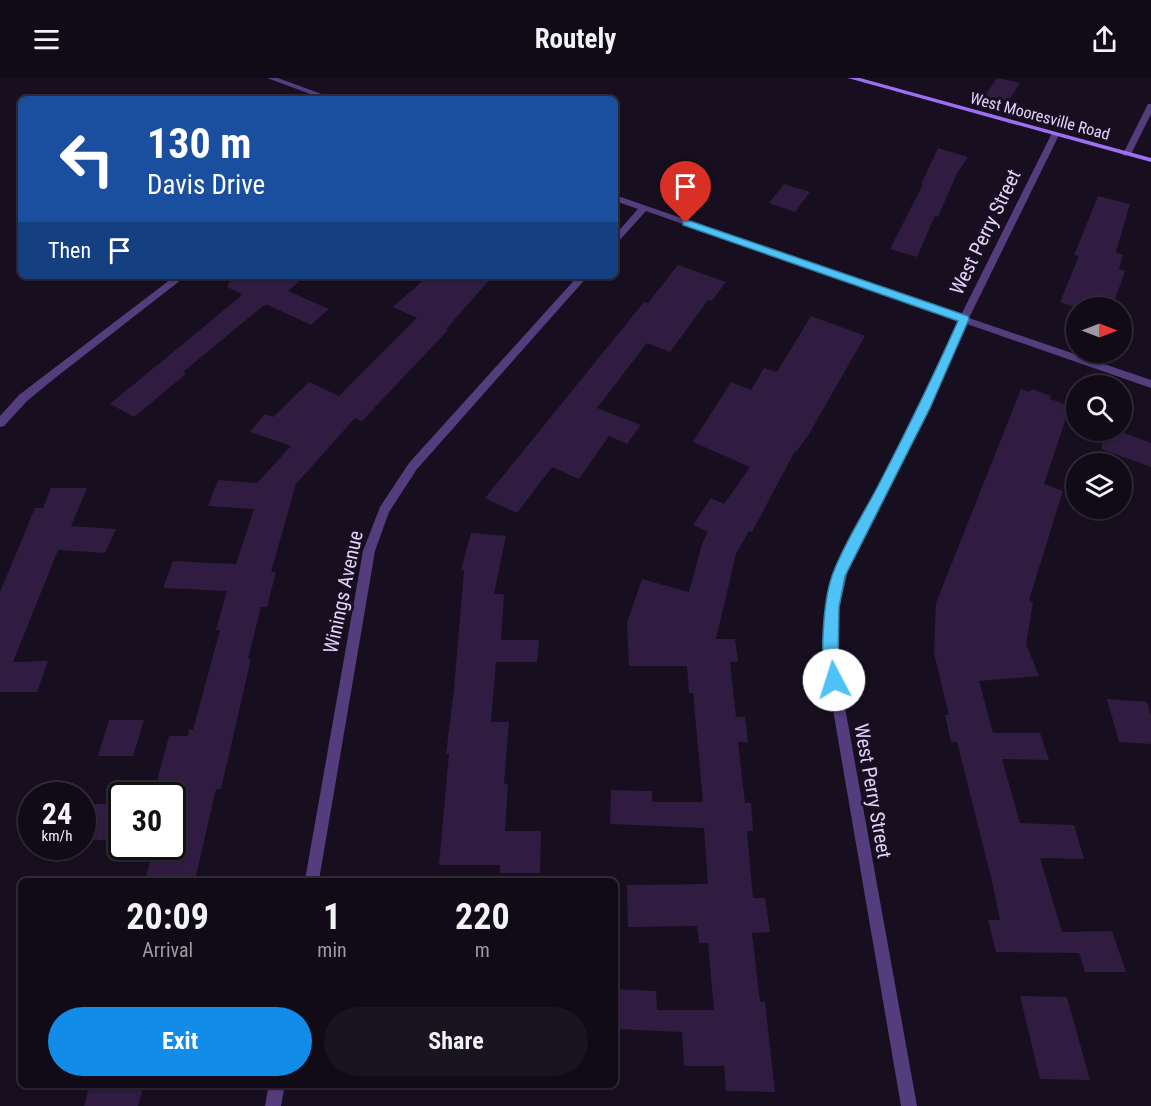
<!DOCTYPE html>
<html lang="en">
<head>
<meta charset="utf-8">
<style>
  body { margin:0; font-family:"Roboto Condensed",sans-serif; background:#1a1421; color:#f1f3f6; height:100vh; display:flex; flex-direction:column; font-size:22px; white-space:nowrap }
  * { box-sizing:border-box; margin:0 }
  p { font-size:20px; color:#9c9ba2 }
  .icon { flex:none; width:33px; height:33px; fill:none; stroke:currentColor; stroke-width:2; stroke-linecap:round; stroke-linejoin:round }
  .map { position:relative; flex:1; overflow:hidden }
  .panel { position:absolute; left:18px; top:800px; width:600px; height:210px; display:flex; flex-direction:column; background:#110b18; border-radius:9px; box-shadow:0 2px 4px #0004,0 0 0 2px #302b37 }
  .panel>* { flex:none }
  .hud { position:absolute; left:18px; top:18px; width:600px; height:183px; border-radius:9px; box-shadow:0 2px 4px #0004,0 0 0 2px #302b37; background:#1a4fa0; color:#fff; overflow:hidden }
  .needle { width:39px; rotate:90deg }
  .controls { position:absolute; left:1066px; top:219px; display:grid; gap:12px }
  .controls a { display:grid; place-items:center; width:66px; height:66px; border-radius:50%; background:#110b18; box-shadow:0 2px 4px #0004,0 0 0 2px #302b37; font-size:30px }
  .speed { position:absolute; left:18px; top:704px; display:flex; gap:12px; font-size:30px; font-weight:700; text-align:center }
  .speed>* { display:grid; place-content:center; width:78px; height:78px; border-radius:50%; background:#110b18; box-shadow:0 2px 4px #0004,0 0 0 2px #302b37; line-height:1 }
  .speed small { font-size:15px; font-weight:400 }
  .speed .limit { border:3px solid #111; border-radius:9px; background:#fff; color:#111 }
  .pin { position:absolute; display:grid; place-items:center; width:51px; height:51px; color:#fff; margin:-62px -26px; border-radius:50% 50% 50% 0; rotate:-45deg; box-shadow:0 0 6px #0007 }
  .pin .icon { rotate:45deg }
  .me { position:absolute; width:66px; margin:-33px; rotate:355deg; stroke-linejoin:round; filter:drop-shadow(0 0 4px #0008) }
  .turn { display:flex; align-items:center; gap:21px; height:126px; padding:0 30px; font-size:27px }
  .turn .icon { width:78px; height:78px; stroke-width:2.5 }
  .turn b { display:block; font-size:42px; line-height:51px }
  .then { display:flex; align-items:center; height:57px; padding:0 30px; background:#0003; gap:12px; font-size:22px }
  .eta { display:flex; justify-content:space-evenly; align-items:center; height:102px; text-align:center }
  .eta b { font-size:36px; font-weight:700; line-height:42px }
  .primary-button { display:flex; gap:12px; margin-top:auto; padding:12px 30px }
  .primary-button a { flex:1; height:69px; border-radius:36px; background:#118ce8; color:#fff; font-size:24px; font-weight:700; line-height:69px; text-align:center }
  .primary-button a+a { background:#1a1421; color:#f1f3f6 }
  header { display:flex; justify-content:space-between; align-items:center; height:78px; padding:0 30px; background:#110b18; font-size:27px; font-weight:700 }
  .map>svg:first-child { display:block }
  .building { fill:#2f1c40 }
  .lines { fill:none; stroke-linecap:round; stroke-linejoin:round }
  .minor { fill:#543d7c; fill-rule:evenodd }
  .secondary { fill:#9e6ff5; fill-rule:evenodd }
  .route { fill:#4fc3f7; stroke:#337fa1; stroke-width:1.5 }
  .labels { text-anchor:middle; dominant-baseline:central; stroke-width:6; stroke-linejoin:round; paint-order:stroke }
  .far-street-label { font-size:16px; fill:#e4d1fc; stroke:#170f20 }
  .street-label { font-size:20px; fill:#e4d1fc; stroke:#170f20 }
</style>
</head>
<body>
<header><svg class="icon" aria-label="menu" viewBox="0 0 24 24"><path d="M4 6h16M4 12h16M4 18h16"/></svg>Routely<svg class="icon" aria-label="share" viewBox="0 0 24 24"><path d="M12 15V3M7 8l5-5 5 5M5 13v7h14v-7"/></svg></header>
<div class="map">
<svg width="1151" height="1028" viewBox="0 0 1151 1028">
  <rect width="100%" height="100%" fill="#170f20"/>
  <!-- building -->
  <path class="building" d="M997 0 1020 5 1007 25 985 18Z
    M938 70 968 79 956 97 938 139 935 138 917 179 890 171 923 106H921Z
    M784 106 810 114 795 134 769 125Z
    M1098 118 1130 126 1116 174 1123 177 1119 191 1125 193 1112 230H1076L1060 224 1079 178 1074 177Z
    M678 187 726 204 712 223 708 222 670 274 647 265 597 330 641 347 627 366 609 358 579 401 552 389 517 435 485 420 644 224 648 225Z
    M232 198H254L260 201 263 198H305L288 213 329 231 311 247 268 227 263 228 183 294 186 296 134 339 110 326 241 218H240L242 216 227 209Z
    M428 198H493L446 251 448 252 362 343 355 340 296 406 271 494H276L267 529H261L248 581H251L221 711H216L195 802H145L154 768H172V707H156L169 658H188L189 652H193L220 552H216L227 513 163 510 173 483 236 486 254 431 208 428 218 402 257 405 291 368 250 354 265 336 273 339 309 304 339 318 417 240 393 229Z
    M811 238 865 258 809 356 796 374 795 373 752 454 749 453 736 476 716 561H735L738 584H730L736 639H745L748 664H738L745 725H751L753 753H747L753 820H765L770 854 752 855 760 924H765L775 1014 726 1013 724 988H684L682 954 615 951V911L656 913 657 932H714L708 865H699L697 848 628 849 627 807 708 806 704 750 610 746 611 712 652 713V724H703L693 615H689L687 588H629L627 545 642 501 689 514 702 466 708 454 693 447 711 420 724 426 750 389 693 364 731 304 751 312 764 290 777 294Z
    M1021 311 1030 314 1032 311 1051 318 1050 321 1070 328 1044 406 1063 413 1029 522 1033 524 1026 566 1039 598 979 603 993 655H1040L1049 682 1002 681 1020 745 1074 747 1084 781 1040 780 1062 854 1112 853 1126 894H1085L1079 875 996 874 988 842H1000L991 799 957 664H951L945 637H949L934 575 936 525Z
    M1106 352H1116L1151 365V389L1101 371Z
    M51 410H87L71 448 116 451 105 475 58 472 13 584 48 583 37 614H0V514L35 430H43Z
    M471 455 506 458 494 516H504L501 562H539L537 584H496L491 644H509L504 706H508L505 753H541L540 795H500V787H439L449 676H446L454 611 464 492H461Z
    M1107 621 1147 624 1151 638V666L1119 664Z
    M109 642H144L133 678H98Z
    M92 726H122V762H82Z
    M1020 918 1067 919 1090 1002 1040 1001Z
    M90 1006H144L138 1028H84Z"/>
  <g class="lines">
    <!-- minor -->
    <path class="minor" d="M267 0H278L335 21H324Z
      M1148 26H1151V36L1131 76 1124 78 1123 76Z
      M1052 55 1059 57 969 240 1151 302V310L967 246 929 330 848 493 839 531 837 585 917 1028H901L825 585 829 519 841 479 919 330 958 243 646 133 618 164 615 165V157L638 131 615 123V117L961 237Z
      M175 198H186L55 300 27 323 4 348 0 349V338L19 317Z
      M578 198H588L417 391 389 434 375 473 319 802H305L363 473 380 429 409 385Z
      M269 1006H285L281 1028H265Z"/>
    <!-- secondary -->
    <path class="secondary" d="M848 0H860L1151 80V84Z"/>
  </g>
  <!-- route -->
  <path class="route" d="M683 143H690L968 238 969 241 930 330 845 498 839 529 838 585 841 602 839 607 834 608 828 607C818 584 824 521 832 498 843 467 863 437 878 408 906 354 933 299 958 243L683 147Z"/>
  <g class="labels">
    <!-- far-street labels -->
    <g class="far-street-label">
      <text transform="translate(1040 38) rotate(15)">West Mooresville Road</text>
    </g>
    <!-- street labels -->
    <g class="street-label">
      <text transform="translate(985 154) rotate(-64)">West Perry Street</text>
      <text transform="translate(343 514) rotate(-78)">Winings Avenue</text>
      <text transform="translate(873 713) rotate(80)">West Perry Street</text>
    </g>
  </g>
</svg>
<div class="controls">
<a><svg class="needle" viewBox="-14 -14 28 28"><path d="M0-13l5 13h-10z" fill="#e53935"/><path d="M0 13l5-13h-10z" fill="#9c9ba2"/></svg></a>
<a><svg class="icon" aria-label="search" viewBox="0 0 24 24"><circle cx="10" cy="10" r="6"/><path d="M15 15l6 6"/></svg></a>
<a><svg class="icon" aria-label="layers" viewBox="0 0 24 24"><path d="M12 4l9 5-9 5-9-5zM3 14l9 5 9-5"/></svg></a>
</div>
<div class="speed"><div>24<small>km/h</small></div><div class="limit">30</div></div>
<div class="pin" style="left:686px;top:145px;background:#d93025"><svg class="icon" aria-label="arrive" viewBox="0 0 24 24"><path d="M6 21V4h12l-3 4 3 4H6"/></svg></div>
<svg class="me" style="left:834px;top:602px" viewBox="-20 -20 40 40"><circle r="19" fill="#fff"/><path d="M0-13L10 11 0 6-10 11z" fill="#4fc3f7"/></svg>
<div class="hud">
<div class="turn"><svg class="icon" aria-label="left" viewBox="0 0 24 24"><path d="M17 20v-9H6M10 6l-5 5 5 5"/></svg><div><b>130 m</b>Davis Drive</div></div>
<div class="then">Then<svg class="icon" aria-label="arrive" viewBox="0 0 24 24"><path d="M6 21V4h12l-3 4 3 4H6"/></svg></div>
</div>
<section class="panel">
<div class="eta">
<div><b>20:09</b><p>Arrival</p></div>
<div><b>1</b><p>min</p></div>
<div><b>220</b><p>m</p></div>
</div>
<div class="primary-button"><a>Exit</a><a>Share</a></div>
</section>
</div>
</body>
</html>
